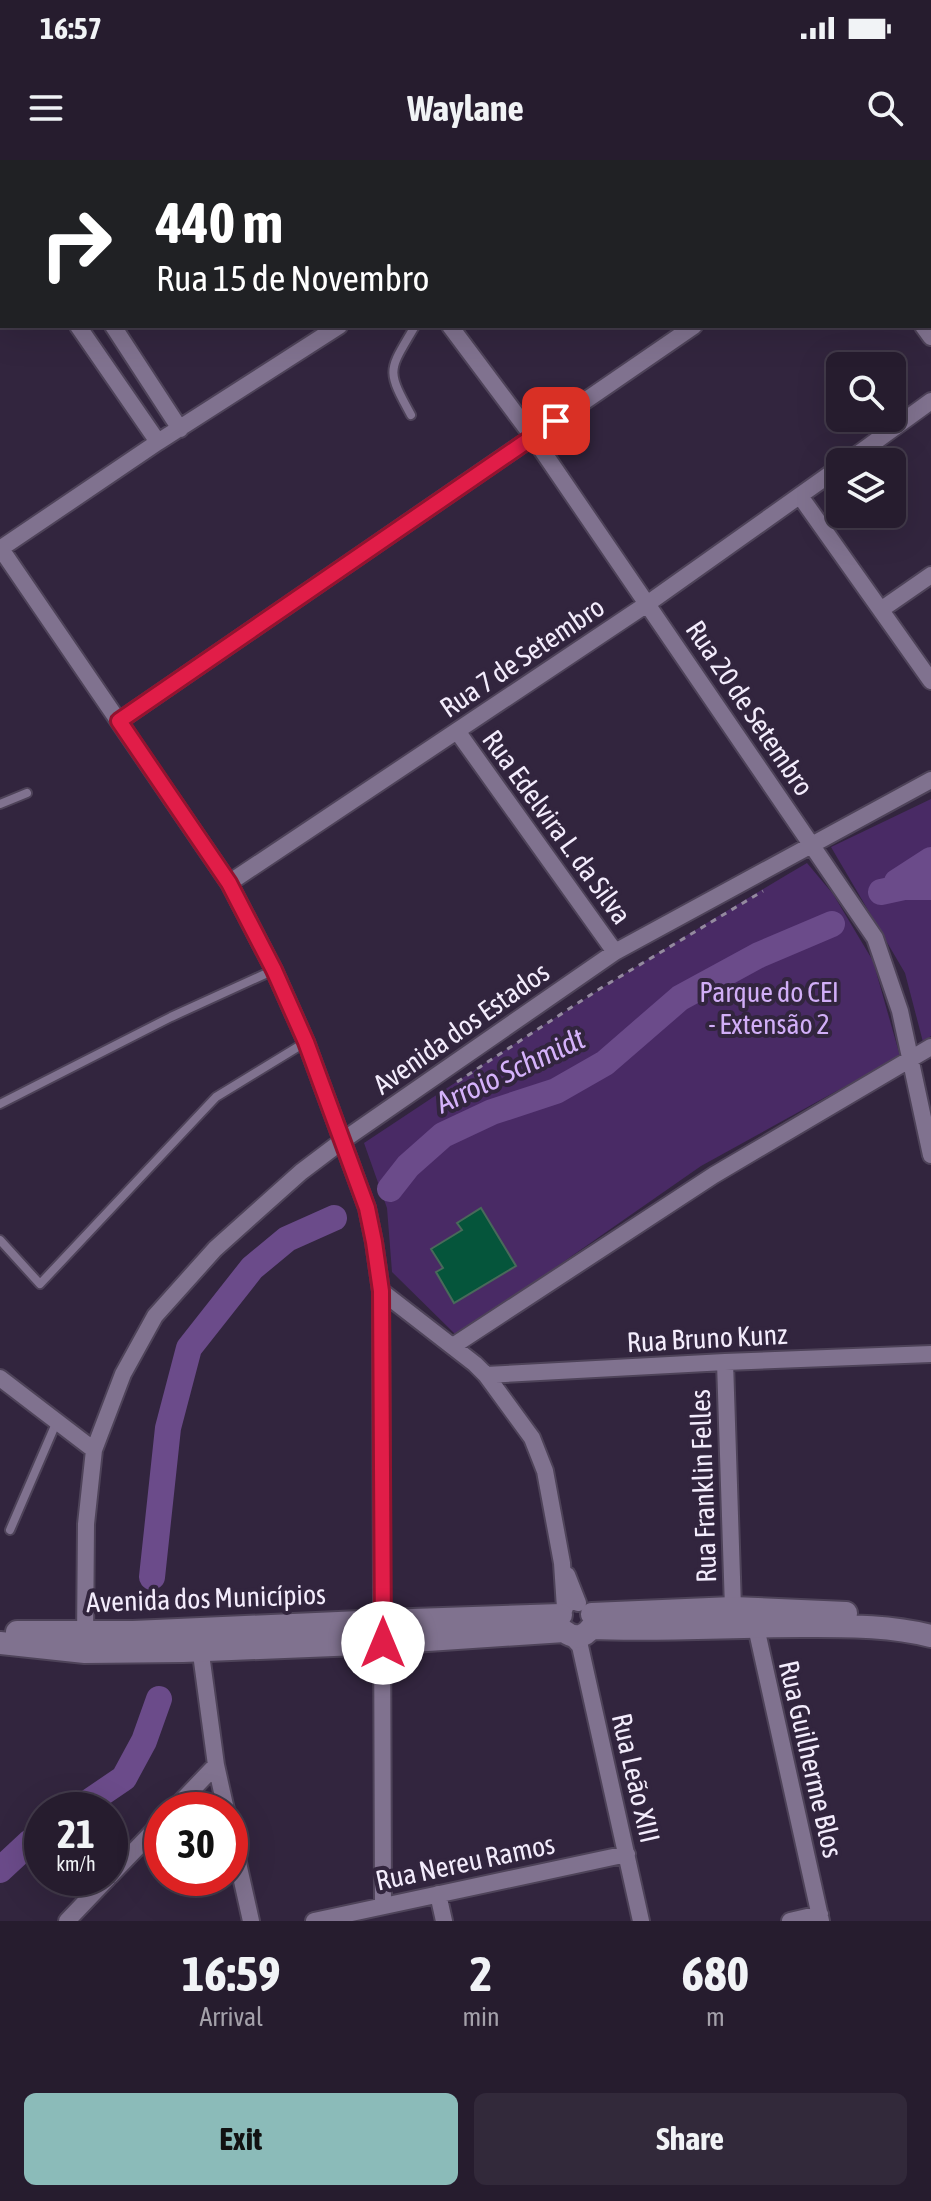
<!DOCTYPE html>
<html lang="en">
<head>
<meta charset="utf-8">
<style>
  body { margin:0; font-family:"Asap Condensed",sans-serif; background:#32293a; color:#f1f3f6; height:100vh; display:flex; flex-direction:column; font-size:30px; white-space:nowrap }
  * { box-sizing:border-box; margin:0 }
  p { font-size:26px; color:#a4a1aa }
  .icon { flex:none; width:44px; height:44px; fill:none; stroke:currentColor; stroke-width:2; stroke-linecap:round; stroke-linejoin:round }
  .map { position:relative; height:1761px; overflow:hidden }
  .drawer { display:flex; flex-direction:column; background:#261c2e; flex:1 }
  .drawer>* { flex:none }
  .guide { position:absolute; left:0px; top:0px; width:932px; height:168px; box-shadow:0 8px 32px #0002,0 0 0 2px #423a4a; background:#202124; color:#fff; overflow:hidden }
  .buttons { position:absolute; left:826px; top:192px; display:grid; gap:16px }
  .buttons a { display:grid; place-items:center; width:80px; height:80px; border-radius:12px; background:#261c2e; box-shadow:0 8px 32px #0002,0 0 0 2px #423a4a; font-size:40px }
  .speed { position:absolute; left:24px; top:1632px; display:flex; gap:16px; font-size:40px; font-weight:700; text-align:center }
  .speed>* { display:grid; place-content:center; width:104px; height:104px; border-radius:50%; background:#261c2e; box-shadow:0 8px 32px #0002,0 0 0 2px #423a4a; line-height:1 }
  .speed small { font-size:20px; font-weight:400 }
  .speed .limit { border:12px solid #d22; background:#fff; color:#111 }
  .pin { position:absolute; display:grid; place-items:center; width:68px; height:68px; color:#fff; margin:-34px; border-radius:16px; box-shadow:0 4px 12px #0006 }
  .me { position:absolute; width:88px; margin:-44px; rotate:0deg; stroke-linejoin:round; filter:drop-shadow(0 0 6px #0008) }
  .turn { display:flex; align-items:center; gap:28px; height:168px; padding:0 24px; font-size:36px }
  .turn .icon { width:104px; height:104px; stroke-width:2.5 }
  .turn b { display:block; font-size:56px; line-height:68px }
  .eta { display:flex; justify-content:space-evenly; align-items:center; height:136px; text-align:center }
  .eta b { font-size:48px; font-weight:700; line-height:56px }
  .action { display:flex; gap:16px; margin-top:auto; padding:16px 24px }
  .action a { flex:1; height:92px; border-radius:12px; background:#8bbbb9; color:#111; font-size:32px; font-weight:700; line-height:92px; text-align:center }
  .action a+a { background:#32293a; color:#f1f3f6 }
  .status { display:flex; justify-content:space-between; align-items:center; height:56px; padding:0 40px; background:#261c2e; direction:ltr }
  .status svg { height:22px; fill:currentColor }
  header { display:flex; justify-content:space-between; align-items:center; height:104px; padding:0 24px; background:#261c2e; font-size:36px; font-weight:700 }
  .map>svg:first-child { display:block }
  .park { fill:#492a65 }
  .lines { fill:none; stroke-linecap:round; stroke-linejoin:round }
  .river { stroke:#6b4b8a; stroke-width:26 }
  .building { fill:#05553b; stroke:#486a5a; stroke-width:2 }
  .lane-casing { stroke:#4e4359; stroke-width:12 }
  .street-casing { stroke:#4e4359; stroke-width:20 }
  .secondary-casing { stroke:#4e4359; stroke-width:26 }
  .path { stroke:#948a9f; stroke-width:3; stroke-dasharray:6 6; stroke-linecap:butt }
  .lane { stroke:#80728f; stroke-width:8 }
  .street { stroke:#80728f; stroke-width:16 }
  .secondary { stroke:#80728f; stroke-width:22 }
  .route-casing { stroke:#92132f; stroke-width:20 }
  .route { stroke:#e11d48; stroke-width:14 }
  .labels { text-anchor:middle; dominant-baseline:central; stroke-width:8; stroke-linejoin:round; paint-order:stroke }
  .street-label { font-size:28px; fill:#f3ecfc; stroke:#32253e }
  .park-label { font-size:28px; fill:#d1aef7; stroke:#32253e }
  .water-label { font-size:30px; font-style:italic; fill:#d5b2fb; stroke:#32253e }
</style>
</head>
<body>
<div class="status"><b>16:57</b><svg viewBox="0 0 49 12"><path d="M0 12V9h3v3zM5 12V6h3v6zM10 12V3h3v9zM15 12V0h3v12zM26 1h20v11H26zM47 4h2v5h-2z"/></svg></div>
<header><svg class="icon" aria-label="menu" viewBox="0 0 24 24"><path d="M4 6h16M4 12h16M4 18h16"/></svg>Waylane<svg class="icon" aria-label="search" viewBox="0 0 24 24"><circle cx="10" cy="10" r="6"/><path d="M15 15l6 6"/></svg></header>
<div class="map">
<svg width="931" height="1761" viewBox="0 0 931 1761">
  <rect width="100%" height="100%" fill="#32253e"/>
  <!-- park -->
  <path class="park" d="M931 639V876L923 882 905 813 831 687Z
    M807 703 833 734 873 801 900 896 701 1006 457 1176 392 1112 387 1048 364 983C509 886 656 792 807 703Z"/>
  <g class="lines">
    <!-- river -->
    <path class="river" d="M897 722 931 700
      M881 732 904 727H931
      M390 1029 408 1006 443 975 492 952 556 931 605 903 680 838 759 795 832 764
      M152 1417 168 1268 189 1188 252 1108 287 1079 334 1058
      M77 1650 124 1618 144 1581 159 1539
      M0 1710 29 1683 42 1674"/>
  </g>
  <!-- building -->
  <path class="building" d="M481 1048 516 1106 454 1143 436 1112 443 1108 431 1089 462 1070 457 1063Z"/>
  <g class="lines">
    <!-- lane casing -->
    <g class="lane-casing">
      <path id="lane" d="M610 0 611 2
        M627 2 629 0
        M411 255C385 208 389 211 415 166
        M0 644 27 633
        M0 944 171 857 274 810
        M0 1080 40 1124 216 937 306 882
        M10 1370 57 1261"/>
    </g>
    <!-- street casing -->
    <g class="street-casing">
      <path id="street" d="M2 0 4 2
        M434 0 436 2
        M807 0 809 2
        M160 2 163 0
        M557 2 559 0
        M930 4H931
        M0 50 2 53
        M0 114 2 113
        M78 166 158 282
        M113 166 180 269
        M450 166 533 277 875 778 900 851 931 995
        M923 166 931 177
        M847 302 931 241
        M800 336 931 521
        M0 389 158 282 339 166
        M1 389 229 723 274 810 306 882 367 1048 374 1082 381 1131 383 1746
        M882 449 931 415
        M119 561 694 166
        M457 571 615 792
        M229 723 647 444 840 307
        M381 1131 475 1204 486 1215 532 1278 545 1311 562 1403 565 1448
        M453 1186 714 1015 931 887
        M725 1202 733 1448
        M486 1215 725 1202 931 1194
        M0 1218 94 1290
        M567 1415 578 1443
        M754 1458 821 1761
        M570 1475 580 1486 641 1761
        M199 1479 216 1605 226 1650
        M85 1482 86 1364 94 1290 123 1214 155 1156 215 1089 301 1012 342 981 615 792 931 620
        M173 1650 216 1605
        M230 1667 251 1761
        M110 1716 162 1662
        M438 1734 444 1761
        M67 1761 108 1718
        M314 1761 627 1694
        M790 1761 820 1754"/>
    </g>
    <!-- secondary casing -->
    <g class="secondary-casing">
      <path id="secondary" d="M592 1454 733 1448 846 1453
        M17 1472H133L383 1461 561 1455
        M0 1483 85 1492 183 1491 383 1483 564 1471C574 1479 584 1478 591 1468 661 1471 732 1466 802 1466 845 1466 889 1465 931 1476"/>
    </g>
    <!-- path -->
    <path class="path" d="M457 922 601 828 763 731"/>
    <!-- lane -->
    <use href="#lane" class="lane"/>
    <!-- street -->
    <use href="#street" class="street"/>
    <!-- secondary -->
    <use href="#secondary" class="secondary"/>
  </g>
  <g class="lines">
    <!-- route casing -->
    <g class="route-casing">
      <path id="route" d="M383 1483 381 1131 374 1082 367 1048 306 882 274 810 229 723 119 561 556 261"/>
    </g>
    <!-- route -->
    <use href="#route" class="route"/>
  </g>
  <g class="labels">
    <!-- street labels -->
    <g class="street-label">
      <text transform="translate(522 497) rotate(-34)">Rua 7 de Setembro</text>
      <text transform="translate(750 548) rotate(56)">Rua 20 de Setembro</text>
      <text transform="translate(557 667) rotate(54)">Rua Edelvira L. da Silva</text>
      <text transform="translate(461 868) rotate(-35)">Avenida dos Estados</text>
      <text transform="translate(707 1178) rotate(-3)">Rua Bruno Kunz</text>
      <text transform="translate(703 1326) rotate(-92)">Rua Franklin Felles</text>
      <text transform="translate(206 1438) rotate(-2)">Avenida dos Municípios</text>
      <text transform="translate(811 1599) rotate(77)">Rua Guilherme Blos</text>
      <text transform="translate(636 1618) rotate(77)">Rua Leão XIII</text>
      <text transform="translate(465 1702) rotate(-12)">Rua Nereu Ramos</text>
    </g>
    <!-- park labels -->
    <g class="park-label">
      <text x="769" y="832">Parque do CEI<tspan x="769" dy="32">- Extensão 2</tspan></text>
    </g>
    <!-- water labels -->
    <g class="water-label">
      <text transform="translate(510 910) rotate(-25)">Arroio Schmidt</text>
    </g>
  </g>
</svg>
<div class="buttons">
<a><svg class="icon" aria-label="search" viewBox="0 0 24 24"><circle cx="10" cy="10" r="6"/><path d="M15 15l6 6"/></svg></a>
<a><svg class="icon" aria-label="layers" viewBox="0 0 24 24"><path d="M12 4l9 5-9 5-9-5zM3 14l9 5 9-5"/></svg></a>
</div>
<div class="speed"><div>21<small>km/h</small></div><div class="limit">30</div></div>
<div class="pin" style="left:556px;top:261px;background:#d93025"><svg class="icon" aria-label="arrive" viewBox="0 0 24 24"><path d="M6 21V4h12l-3 4 3 4H6"/></svg></div>
<svg class="me" style="left:383px;top:1483px" viewBox="-20 -20 40 40"><circle r="19" fill="#fff"/><path d="M0-13L10 11 0 6-10 11z" fill="#e11d48"/></svg>
<div class="guide">
<div class="turn"><svg class="icon" aria-label="right" viewBox="0 0 24 24"><path d="M7 20v-9h11M14 6l5 5-5 5"/></svg><div><b>440 m</b>Rua 15 de Novembro</div></div>
</div>
</div>
<section class="drawer">
<div class="eta">
<div><b>16:59</b><p>Arrival</p></div>
<div><b>2</b><p>min</p></div>
<div><b>680</b><p>m</p></div>
</div>
<div class="action"><a>Exit</a><a>Share</a></div>
</section>
</body>
</html>
